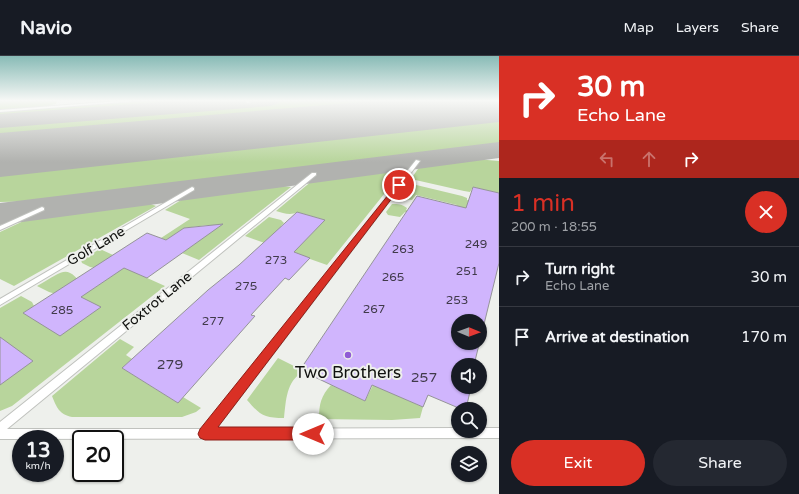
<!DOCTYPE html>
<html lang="en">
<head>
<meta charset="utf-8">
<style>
  body { margin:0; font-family:"Varela Round",sans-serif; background:#242831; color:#f1f3f6; height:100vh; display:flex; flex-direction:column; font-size:15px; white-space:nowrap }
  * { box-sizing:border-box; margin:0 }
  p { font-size:13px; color:#9ea1a6 }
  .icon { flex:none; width:22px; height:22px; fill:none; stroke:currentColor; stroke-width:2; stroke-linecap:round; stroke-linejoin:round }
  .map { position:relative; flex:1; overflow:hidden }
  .side { display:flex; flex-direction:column; background:#171b24; width:300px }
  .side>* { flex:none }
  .guide { background:#d93025; color:#fff; overflow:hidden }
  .needle { width:26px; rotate:91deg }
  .tools { position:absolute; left:451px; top:258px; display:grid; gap:8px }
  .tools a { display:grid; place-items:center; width:36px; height:36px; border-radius:50%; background:#171b24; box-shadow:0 1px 3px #0004; font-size:20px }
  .speed { position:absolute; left:12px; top:374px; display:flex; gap:8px; font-size:20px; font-weight:700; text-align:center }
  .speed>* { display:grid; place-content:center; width:52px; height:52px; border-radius:50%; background:#171b24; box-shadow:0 1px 3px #0004; line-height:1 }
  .speed small { font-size:10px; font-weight:400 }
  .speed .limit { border:2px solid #111; border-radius:6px; background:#fff; color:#111 }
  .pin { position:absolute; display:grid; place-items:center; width:34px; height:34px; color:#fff; margin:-17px; border:2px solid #fff; border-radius:50%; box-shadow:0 1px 4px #0007 }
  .me { position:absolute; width:44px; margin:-22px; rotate:270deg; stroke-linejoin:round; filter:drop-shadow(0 0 3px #0008) }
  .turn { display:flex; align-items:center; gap:14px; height:84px; padding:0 12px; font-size:18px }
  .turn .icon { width:52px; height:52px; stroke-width:2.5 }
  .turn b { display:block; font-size:28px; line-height:34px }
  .lanes { display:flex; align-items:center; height:38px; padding:0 12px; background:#0003; justify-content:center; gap:20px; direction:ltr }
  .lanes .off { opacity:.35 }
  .round { display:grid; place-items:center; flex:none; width:42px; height:42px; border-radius:21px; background:#242831 }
  .summary { display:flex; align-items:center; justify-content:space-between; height:68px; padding:0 12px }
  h1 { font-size:24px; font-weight:600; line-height:30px; color:#d93025 }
  .button { display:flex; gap:8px; margin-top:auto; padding:8px 12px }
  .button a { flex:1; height:46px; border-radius:24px; background:#d93025; color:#fff; font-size:16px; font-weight:600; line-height:46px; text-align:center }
  .button a+a { background:#242831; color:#f1f3f6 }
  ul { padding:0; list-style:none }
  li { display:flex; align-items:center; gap:12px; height:60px; padding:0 12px; border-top:1px solid #363941 }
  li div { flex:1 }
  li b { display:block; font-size:15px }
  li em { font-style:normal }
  header { display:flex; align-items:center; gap:24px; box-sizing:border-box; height:56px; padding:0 20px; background:#171b24; border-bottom:1px solid #363941 }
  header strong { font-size:19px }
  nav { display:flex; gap:22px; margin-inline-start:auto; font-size:14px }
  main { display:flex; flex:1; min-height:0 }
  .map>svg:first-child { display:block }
  .green { fill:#b8d59c }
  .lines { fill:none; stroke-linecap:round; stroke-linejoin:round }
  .taxiway { fill:#b1b2af; fill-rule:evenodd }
  .runway { fill:#b1b2af; fill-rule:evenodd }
  .building { fill:#d0b5fd; stroke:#959498; fill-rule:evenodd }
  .lane-casing { stroke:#c0c2be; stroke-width:2 }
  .lane { fill:#fff; fill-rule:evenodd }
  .route { fill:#d93025; stroke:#8d1f18 }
  .poi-dot { fill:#905cd5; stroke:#eef0ec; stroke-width:1.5 }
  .labels { text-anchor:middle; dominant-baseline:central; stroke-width:4; stroke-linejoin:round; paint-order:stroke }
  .number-label { font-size:12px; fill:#403a4a }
  .street-label { font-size:14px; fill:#10110f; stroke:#eef0ec }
  .near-number-label { font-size:14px; fill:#403a4a }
  .near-poi-label { font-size:17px; fill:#10110f; stroke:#eef0ec }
</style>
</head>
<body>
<header>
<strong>Navio</strong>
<nav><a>Map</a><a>Layers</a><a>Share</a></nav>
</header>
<main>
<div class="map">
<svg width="499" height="438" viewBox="0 0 499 438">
  <rect width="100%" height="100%" fill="#eef0ec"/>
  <!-- green -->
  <path class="green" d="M0 44H57L56 48 47 50 0 54Z
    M158 44H236L0 63V56H2Z
    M290 44H499L0 91V68L1 67Z
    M499 57V89L44 145 0 146V107Z
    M476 103 499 105V137L473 131 470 136 464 135 411 123 420 110Z
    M390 114 401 117 327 209 245 180 269 161 281 164 284 167 281 170 310 179 325 164 297 156C291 160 283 157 276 155L313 124Z
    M408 127 462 140 467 142V144L499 152V164L479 159 474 172 499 179V183L405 156 400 161 388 159 386 156 392 148C398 148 402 148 407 152L406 154 451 165 457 149 416 139 412 144 402 143 398 140Z
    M274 129 291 131 199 204 182 197 216 172 208 169 184 172 166 184 161 182 190 163 165 154 186 141Z
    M145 146 156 150 14 230 0 223V176L30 162Z
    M100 193 113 199 107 204 165 230 12 350 0 355V252L21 240 32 246 34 250 23 257 61 279 100 251 49 236 37 230C67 213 66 207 88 236L118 216 90 211 82 207 81 204Z
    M120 283 134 291 126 299 132 303 122 312 178 347 183 341 201 352 196 356 182 361H72C59 358 57 352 52 340Z
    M278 302 300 313V314L303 316C286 325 286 345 284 362 264 362 260 359 247 344Z
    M331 329 365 345 373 329 423 351 420 362 392 364 319 363C319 348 321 340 331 329Z"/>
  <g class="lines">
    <!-- taxiway -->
    <path class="taxiway" d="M186 44H280L277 48 270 50 0 72V58Z
      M499 86V102L0 169V147Z"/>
    <!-- runway -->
    <path class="runway" d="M383 44H499V66L0 121V77Z"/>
  </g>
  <!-- building -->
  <path class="building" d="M473 131 499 137V207L474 309H458V331H471L466 353H461L428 339 423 351 372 329 365 345 300 314 417 140 466 152ZM458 265H480V287H458Z
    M297 156 325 164 294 196 310 202 289 224 285 222 251 259 255 260 178 347 122 312 208 234 239 209Z
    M223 168 147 222 124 212 81 241 101 251 60 280 23 257 147 177 166 184 184 172Z
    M0 281 33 305 0 329Z"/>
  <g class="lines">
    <!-- lane casing -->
    <g class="lane-casing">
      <path id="lane" d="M132 44H148L0 56V54Z
        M245 44H248L250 46 247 47Z
        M416 104 420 105 216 373 458 372V375H480V372H499V382L0 383V366L312 117H316V119L7 373H203Z
        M192 131 194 132V134L0 249V243Z
        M42 151 44 152V154L0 174V170Z"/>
    </g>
    <!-- lane -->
    <use href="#lane" class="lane"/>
  </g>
  <!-- sky -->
  <linearGradient id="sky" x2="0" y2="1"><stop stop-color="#88bbb6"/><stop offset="0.42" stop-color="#f7f8f6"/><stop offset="1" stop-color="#f7f8f6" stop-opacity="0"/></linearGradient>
  <rect width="499" height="106" fill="url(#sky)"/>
  <!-- route -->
  <path class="route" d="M397 128 402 129 218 371H313L318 373 320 378 318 382 313 384H205L200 382 198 378 200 373Z"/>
  <!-- markers -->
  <circle class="poi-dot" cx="348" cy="299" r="4"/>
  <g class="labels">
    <!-- number labels -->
    <g class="number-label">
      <text x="476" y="188">249</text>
      <text x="403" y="193">263</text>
      <text x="276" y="204">273</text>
      <text x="467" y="215">251</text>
      <text x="393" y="221">265</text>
      <text x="246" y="230">275</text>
      <text x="457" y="244">253</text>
      <text x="374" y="253">267</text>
      <text x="62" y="254">285</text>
      <text x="213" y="265">277</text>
    </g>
    <!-- street labels -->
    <g class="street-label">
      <text transform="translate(96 190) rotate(-30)">Golf Lane</text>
      <text transform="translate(157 245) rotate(-39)">Foxtrot Lane</text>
    </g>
    <!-- near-number labels -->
    <g class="near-number-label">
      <text x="170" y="308">279</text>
      <text x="424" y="321">257</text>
    </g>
    <!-- near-poi labels -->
    <g class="near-poi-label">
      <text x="348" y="316">Two Brothers</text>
    </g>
  </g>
</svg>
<div class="tools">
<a><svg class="needle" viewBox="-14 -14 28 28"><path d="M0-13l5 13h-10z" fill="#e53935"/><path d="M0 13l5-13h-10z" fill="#9ea1a6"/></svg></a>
<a><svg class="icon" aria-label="sound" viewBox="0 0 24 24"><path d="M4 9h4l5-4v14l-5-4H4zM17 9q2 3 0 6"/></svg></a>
<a><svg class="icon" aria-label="search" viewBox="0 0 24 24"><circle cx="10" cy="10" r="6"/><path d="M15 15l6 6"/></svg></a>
<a><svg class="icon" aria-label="layers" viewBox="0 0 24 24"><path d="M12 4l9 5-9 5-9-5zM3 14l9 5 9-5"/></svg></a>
</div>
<div class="speed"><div>13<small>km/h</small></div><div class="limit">20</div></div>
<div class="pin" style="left:399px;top:129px;background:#d93025"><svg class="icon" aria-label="arrive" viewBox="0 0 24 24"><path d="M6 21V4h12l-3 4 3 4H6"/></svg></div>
<svg class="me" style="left:313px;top:378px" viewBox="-20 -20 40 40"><circle r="19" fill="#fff"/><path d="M0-13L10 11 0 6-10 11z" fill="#d93025"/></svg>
</div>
<section class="side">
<div class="guide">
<div class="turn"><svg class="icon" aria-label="right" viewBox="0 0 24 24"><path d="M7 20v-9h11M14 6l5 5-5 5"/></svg><div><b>30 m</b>Echo Lane</div></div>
<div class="lanes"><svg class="icon off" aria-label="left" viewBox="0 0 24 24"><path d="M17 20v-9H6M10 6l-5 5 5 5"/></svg><svg class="icon off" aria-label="ahead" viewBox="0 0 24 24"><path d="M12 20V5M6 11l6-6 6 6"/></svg><svg class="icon" aria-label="right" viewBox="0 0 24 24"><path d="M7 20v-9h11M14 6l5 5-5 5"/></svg></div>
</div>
<div class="summary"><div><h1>1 min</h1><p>200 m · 18:55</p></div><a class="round" style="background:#d93025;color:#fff"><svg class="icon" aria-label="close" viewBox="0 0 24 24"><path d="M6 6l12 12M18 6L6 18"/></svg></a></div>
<ul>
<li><svg class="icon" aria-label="right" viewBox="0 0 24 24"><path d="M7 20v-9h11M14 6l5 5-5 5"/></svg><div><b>Turn right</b><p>Echo Lane</p></div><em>30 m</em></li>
<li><svg class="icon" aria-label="arrive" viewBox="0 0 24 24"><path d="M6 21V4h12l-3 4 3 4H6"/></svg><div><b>Arrive at destination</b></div><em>170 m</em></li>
</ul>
<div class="button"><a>Exit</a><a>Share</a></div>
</section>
</main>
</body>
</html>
